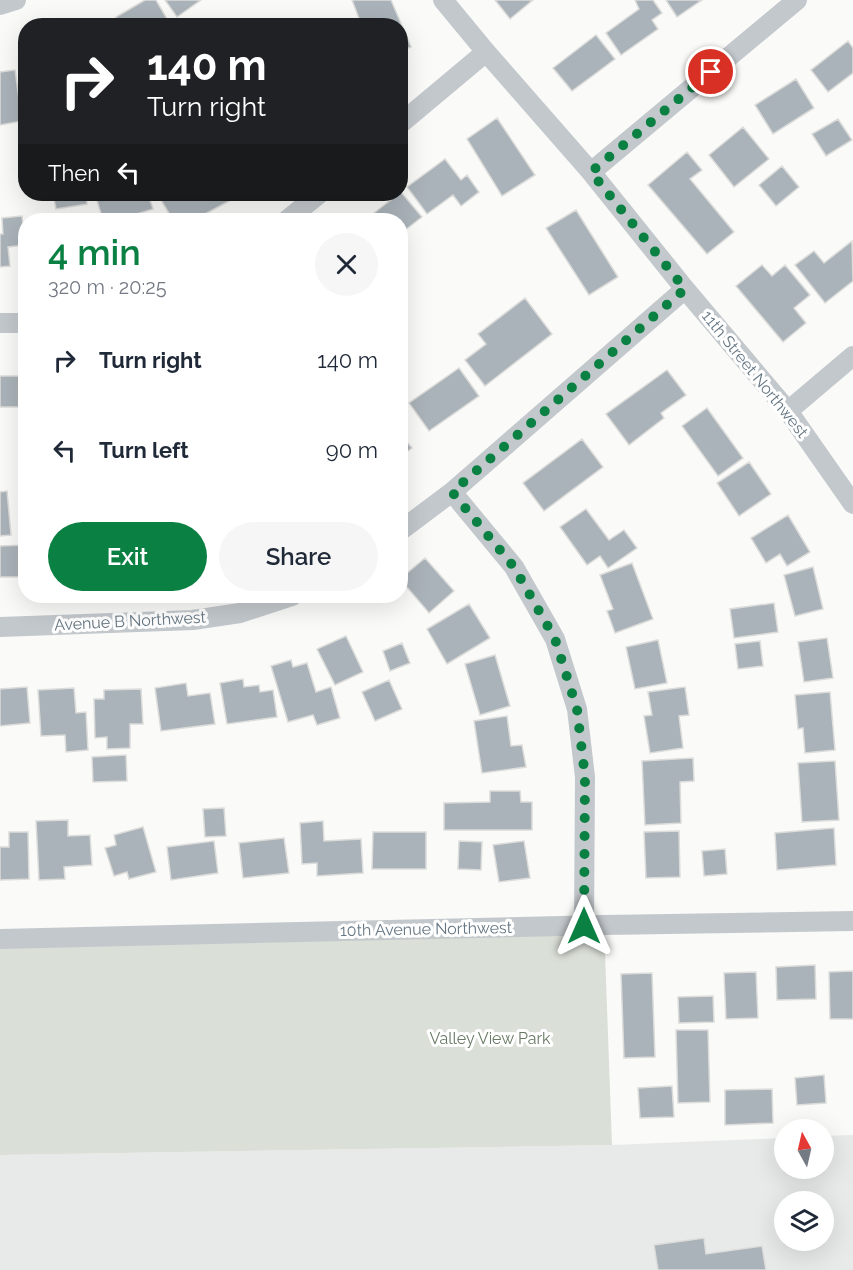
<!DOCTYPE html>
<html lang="en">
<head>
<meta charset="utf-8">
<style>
  body { margin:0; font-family:Raleway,sans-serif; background:#f6f6f7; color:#1f2937; height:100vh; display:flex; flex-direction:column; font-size:22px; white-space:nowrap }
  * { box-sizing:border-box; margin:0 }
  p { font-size:20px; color:#747a83 }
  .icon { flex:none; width:33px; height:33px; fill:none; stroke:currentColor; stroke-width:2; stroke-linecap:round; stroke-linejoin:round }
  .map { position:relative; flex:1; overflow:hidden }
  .side { position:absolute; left:18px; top:213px; width:390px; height:390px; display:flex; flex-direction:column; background:#fff; border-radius:24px; box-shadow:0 6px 24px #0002 }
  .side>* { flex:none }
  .banner { position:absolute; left:18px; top:18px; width:390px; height:183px; border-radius:24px; box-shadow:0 6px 24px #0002; background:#202124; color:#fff; overflow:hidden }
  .needle { width:39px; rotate:352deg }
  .tools { position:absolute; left:774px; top:1119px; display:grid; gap:12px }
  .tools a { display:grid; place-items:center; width:60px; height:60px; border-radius:50%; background:#fff; box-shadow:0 6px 24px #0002; font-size:30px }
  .pin { position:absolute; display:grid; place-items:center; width:51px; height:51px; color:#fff; margin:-26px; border:3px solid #fff; border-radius:50%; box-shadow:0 2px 6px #0007 }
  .me { position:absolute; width:66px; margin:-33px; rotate:0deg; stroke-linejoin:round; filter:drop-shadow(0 0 4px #0008) }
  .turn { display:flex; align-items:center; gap:21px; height:126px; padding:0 30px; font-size:27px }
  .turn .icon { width:78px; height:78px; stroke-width:2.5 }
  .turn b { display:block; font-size:42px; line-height:51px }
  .then { display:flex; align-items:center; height:57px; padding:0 30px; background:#0003; gap:12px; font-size:22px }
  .round { display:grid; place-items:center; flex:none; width:63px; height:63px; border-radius:32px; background:#f6f6f7 }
  .summary { display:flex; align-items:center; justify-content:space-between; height:102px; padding:0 30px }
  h1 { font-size:36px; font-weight:600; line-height:45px; color:#0b8043 }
  .action { display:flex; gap:12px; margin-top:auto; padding:12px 30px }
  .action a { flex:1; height:69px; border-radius:36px; background:#0b8043; color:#fff; font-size:24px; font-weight:600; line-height:69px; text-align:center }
  .action a+a { background:#f6f6f7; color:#1f2937 }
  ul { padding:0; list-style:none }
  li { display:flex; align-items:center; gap:18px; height:90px; padding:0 30px }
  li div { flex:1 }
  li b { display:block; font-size:22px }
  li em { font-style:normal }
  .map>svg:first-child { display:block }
  .built { fill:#e8e9e9; fill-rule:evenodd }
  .park { fill:#dadfd7 }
  .building { fill:#aab3b9; stroke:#dcdcda; stroke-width:1.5 }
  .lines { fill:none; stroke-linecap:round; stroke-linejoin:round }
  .minor { stroke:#c3c8cc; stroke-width:20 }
  .route { stroke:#0b8043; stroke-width:10; stroke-dasharray:0 18 }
  .labels { text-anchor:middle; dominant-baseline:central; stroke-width:6; stroke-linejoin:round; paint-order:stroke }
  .street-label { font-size:16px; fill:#657683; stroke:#fff }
  .park-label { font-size:16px; fill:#687a64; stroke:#fff }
</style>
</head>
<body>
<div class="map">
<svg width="853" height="1270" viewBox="0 0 853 1270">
  <rect width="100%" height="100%" fill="#fafaf8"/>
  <!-- built -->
  <path class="built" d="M853 1135V1270H0V1155L612 1145 784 1138V1168H824V1136ZM784 1202H824V1240H784Z"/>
  <!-- park -->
  <path class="park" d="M604 925 612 1145 0 1155V939Z"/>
  <!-- building -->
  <path class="building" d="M145 0H156L170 24 167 26H121L116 17Z
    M165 0H201L177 17Z
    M352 0H391L411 47 400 51V26H362Z
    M495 0H533L510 19Z
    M653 0 662 13 652 20 658 29 621 55 606 33 639 9 635 0Z
    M666 0H702L677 17Z
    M596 35 615 59 572 91 553 68Z
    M848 41 853 48V73L828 92 811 70Z
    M15 70 22 121 0 125V72Z
    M796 79 814 108 773 134 755 105Z
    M497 118 535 175 502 196 467 139Z
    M838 119 852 140 826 156 812 134Z
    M743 127 769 159 734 187 709 155Z
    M687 152 702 170 690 179 734 232 707 254 648 185Z
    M445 159 461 180 467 175 479 192 461 206 453 195 427 214 407 187Z
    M782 166 799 187 776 206 759 185Z
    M401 192 422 217 400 234V220H365Z
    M53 194H86L87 204 56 209Z
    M95 194H148L153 209 130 216 131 220H103Z
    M174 194H242L194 220H173L161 200Z
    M576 210 618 277 589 295 546 228Z
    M22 216 25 245 8 247 10 266 0 267V234H3L2 218Z
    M852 241 853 281 825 303 795 265 814 251 824 263Z
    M762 265 772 276 785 265 810 295 794 308 806 323 783 342 736 286Z
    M525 298 552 334 485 386 465 360 486 344 478 334Z
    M459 368 479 396 429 431 409 403Z
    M667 370 686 395 661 413 664 418 629 445 606 414Z
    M0 376H22L23 407H0Z
    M707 408 743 458 718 476 682 426Z
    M400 434 412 448 400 457Z
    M582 439 603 467 544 511 523 483Z
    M749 462 771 494 739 516 717 483Z
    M7 491 11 535 0 536V492Z
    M586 509 609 540 624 530 637 548 608 568 600 556 587 565 560 527Z
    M788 515 810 552 787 566 780 554 766 563 751 538Z
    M26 545V577H0V546Z
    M425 558 454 591 429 613 400 579Z
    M632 563 653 619 615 633 607 611 613 609 600 575Z
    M813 567 823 609 795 616 784 575Z
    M774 603 778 632 734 638 730 609Z
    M469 604 490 638 447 664 427 629Z
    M346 636 363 672 335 685 317 649Z
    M827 638 833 678 804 682 798 642Z
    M658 640 667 683 635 689 626 647Z
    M760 641 763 666 738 669 735 644Z
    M402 643 410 663 390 671 383 651Z
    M495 655 510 706 480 715 465 664Z
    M291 660 293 667 307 663 316 692 331 687 340 718 317 725 313 715 288 722 271 666Z
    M243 679 244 687 259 685 260 692 273 690 277 717 227 724 220 683Z
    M389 680 402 709 375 721 362 692Z
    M186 683 188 696 210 693 215 724 161 731 155 688Z
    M27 687 30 723 0 726V689Z
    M685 687 689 715 679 716 683 748 650 753 644 716 652 715 648 692Z
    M74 688 76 713 86 712 88 750 66 752 65 735 41 736 38 690Z
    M141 689 143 724H130V748L107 749V737L95 738 94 699H104V690Z
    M830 692 835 750 805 753 803 728 798 729 795 695Z
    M507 716 511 746 522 745 526 767 482 773 474 721Z
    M126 755 127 781 93 782 92 757Z
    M693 758 694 781 680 782 681 823 645 825 642 761Z
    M835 761 839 820 802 822 798 763Z
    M490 791H520L521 802H532V830H444V803L490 802Z
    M224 808 226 836 205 837 203 809Z
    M68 820V836L90 835 92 865 64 867 65 879 39 880 36 821Z
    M323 821 324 841 361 839 363 873 317 876V863L302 864 300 823Z
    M143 827 156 872 129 879 127 872 114 876 105 848 116 845 114 835Z
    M834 828 836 865 777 870 775 833Z
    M679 831 680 877 646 878 644 832Z
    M9 832H28L29 879 0 880V847H9Z
    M373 832H426V869H372Z
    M284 838 289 873 243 878 239 843Z
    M214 841 218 873 171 880 167 847Z
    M459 841 482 842 481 870 458 869Z
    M524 841 530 878 499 882 493 845Z
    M725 849 727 874 704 876 702 851Z
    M815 965 816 999 777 1000 776 967Z
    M853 971V1019H830L829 972Z
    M756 972 758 1018 726 1019 724 973Z
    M652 973 655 1057 624 1058 621 974Z
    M713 996 714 1022 679 1023 678 997Z
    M676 1030H708L710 1102 678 1103Z
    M824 1075 826 1103 797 1105 795 1078Z
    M672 1086 674 1117 640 1118 638 1088Z
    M772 1089 773 1123 725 1125V1090Z
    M704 1238 706 1254 762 1246 766 1270H658L654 1245Z"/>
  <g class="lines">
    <!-- minor -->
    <path class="minor" d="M443 0 486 52 591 172 685 289 788 411 853 504
      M0 5 16 0
      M400 124 486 52
      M591 172 797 0
      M287 220 319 194
      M0 323H26
      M788 411 853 356
      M452 492 514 567 555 639 577 709 585 777 584 925
      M400 531 452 492 685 289
      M0 627 193 620 240 613 292 596
      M0 939 604 925 853 921"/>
  </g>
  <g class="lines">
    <!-- route -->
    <path class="route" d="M584 926 585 777 577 709 555 639 514 567 452 492 685 289 591 172 711 72"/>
  </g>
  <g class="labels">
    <!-- street labels -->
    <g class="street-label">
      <text transform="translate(755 374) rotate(51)">11th Street Northwest</text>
      <text transform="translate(130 621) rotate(-3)">Avenue B Northwest</text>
      <text transform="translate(426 929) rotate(-1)">10th Avenue Northwest</text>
    </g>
    <!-- park labels -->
    <g class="park-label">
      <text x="490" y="1038">Valley View Park</text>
    </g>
  </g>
</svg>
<div class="tools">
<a><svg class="needle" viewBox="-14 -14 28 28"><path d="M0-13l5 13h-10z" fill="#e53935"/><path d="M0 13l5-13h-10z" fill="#747a83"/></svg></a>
<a><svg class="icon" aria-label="layers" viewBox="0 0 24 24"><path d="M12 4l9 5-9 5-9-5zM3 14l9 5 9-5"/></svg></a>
</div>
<div class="pin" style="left:711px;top:72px;background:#d93025"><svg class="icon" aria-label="arrive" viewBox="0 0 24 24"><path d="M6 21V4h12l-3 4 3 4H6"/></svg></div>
<svg class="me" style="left:584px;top:926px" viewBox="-20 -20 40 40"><path d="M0-17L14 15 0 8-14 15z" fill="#0b8043" stroke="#fff" stroke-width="4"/></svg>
<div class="banner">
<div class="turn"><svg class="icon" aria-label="right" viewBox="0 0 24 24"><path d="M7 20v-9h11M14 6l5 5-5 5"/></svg><div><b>140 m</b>Turn right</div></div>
<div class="then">Then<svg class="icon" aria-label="left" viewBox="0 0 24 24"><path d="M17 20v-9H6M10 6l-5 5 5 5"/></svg></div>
</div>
<section class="side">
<div class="summary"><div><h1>4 min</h1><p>320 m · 20:25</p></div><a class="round"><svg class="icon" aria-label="close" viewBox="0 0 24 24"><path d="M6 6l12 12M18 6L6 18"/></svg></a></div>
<ul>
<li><svg class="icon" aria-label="right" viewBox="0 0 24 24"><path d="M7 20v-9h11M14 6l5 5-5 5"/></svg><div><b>Turn right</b></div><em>140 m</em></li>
<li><svg class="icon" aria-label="left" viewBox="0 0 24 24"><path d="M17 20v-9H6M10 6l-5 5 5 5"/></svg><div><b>Turn left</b></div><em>90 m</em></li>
</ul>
<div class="action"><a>Exit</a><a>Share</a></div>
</section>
</div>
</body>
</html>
